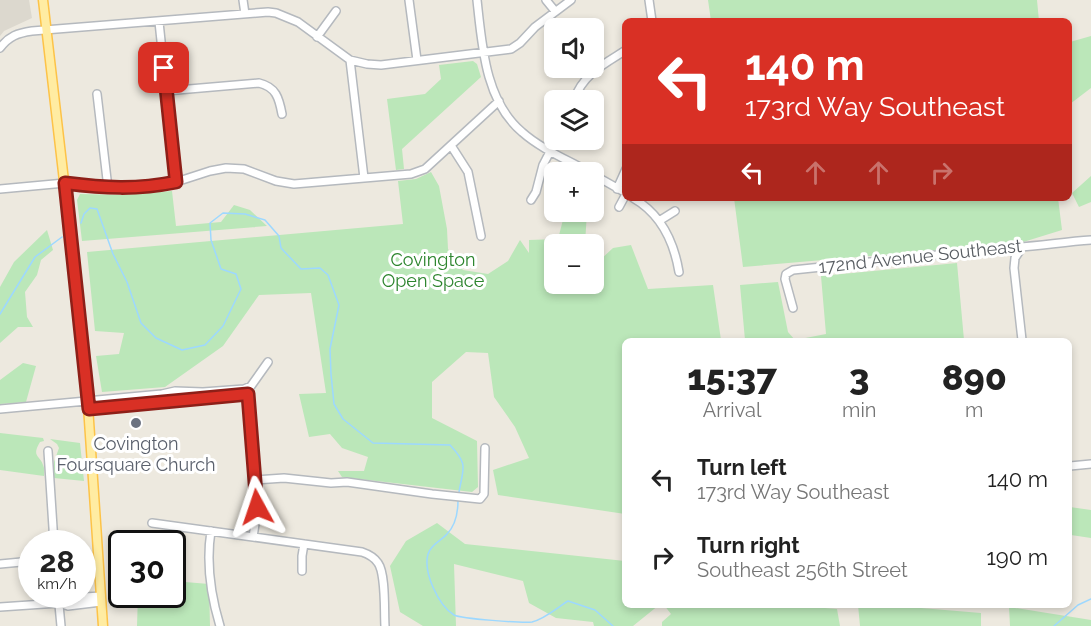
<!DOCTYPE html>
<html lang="en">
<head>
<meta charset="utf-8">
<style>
  body { margin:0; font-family:Raleway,sans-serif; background:#f6f6f6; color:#222; height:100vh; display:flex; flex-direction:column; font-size:22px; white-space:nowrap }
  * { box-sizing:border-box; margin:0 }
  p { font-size:20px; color:#767676 }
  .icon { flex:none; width:33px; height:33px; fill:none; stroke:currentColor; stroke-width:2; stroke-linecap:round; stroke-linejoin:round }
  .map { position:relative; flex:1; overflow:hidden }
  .side { position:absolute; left:622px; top:338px; width:450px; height:270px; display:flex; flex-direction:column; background:#fff; border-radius:9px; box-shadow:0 3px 9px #0003 }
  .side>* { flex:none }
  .banner { position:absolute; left:622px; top:18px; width:450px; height:183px; border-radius:9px; box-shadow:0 3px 9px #0003; background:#d93025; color:#fff; overflow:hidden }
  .controls { position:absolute; left:544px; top:18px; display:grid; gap:12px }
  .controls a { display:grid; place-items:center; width:60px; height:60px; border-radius:9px; background:#fff; box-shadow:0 3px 9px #0003; font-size:30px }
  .speed { position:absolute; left:18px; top:530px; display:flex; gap:12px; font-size:30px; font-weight:700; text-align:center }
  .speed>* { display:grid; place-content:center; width:78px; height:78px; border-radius:50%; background:#fff; box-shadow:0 3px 9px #0003; line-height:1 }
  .speed small { font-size:15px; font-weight:400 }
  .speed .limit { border:3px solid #111; border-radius:9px; background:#fff; color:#111 }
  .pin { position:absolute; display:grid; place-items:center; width:51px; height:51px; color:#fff; margin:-26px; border-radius:12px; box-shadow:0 3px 9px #0006 }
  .me { position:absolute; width:66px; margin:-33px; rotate:355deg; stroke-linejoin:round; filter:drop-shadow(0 0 4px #0008) }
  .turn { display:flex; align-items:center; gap:21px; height:126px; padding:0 24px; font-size:27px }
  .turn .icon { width:78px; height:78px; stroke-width:2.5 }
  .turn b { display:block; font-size:42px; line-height:51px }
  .lanes { display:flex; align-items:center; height:57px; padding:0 24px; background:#0003; justify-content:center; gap:30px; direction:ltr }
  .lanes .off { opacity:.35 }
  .eta { display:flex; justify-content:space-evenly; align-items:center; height:102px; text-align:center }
  .eta b { font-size:36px; font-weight:800; line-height:42px }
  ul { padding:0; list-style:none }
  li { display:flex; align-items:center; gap:18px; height:78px; padding:0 24px }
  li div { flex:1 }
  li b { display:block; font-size:22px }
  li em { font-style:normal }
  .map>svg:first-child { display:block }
  .education { fill:#dcd8ce }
  .green { fill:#bbe7b9 }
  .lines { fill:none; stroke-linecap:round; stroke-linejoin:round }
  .stream { stroke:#9dd8ff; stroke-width:1.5 }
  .minor-casing { stroke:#b5b9be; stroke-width:10 }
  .major-casing { stroke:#fdc348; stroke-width:11 }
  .minor { stroke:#fff; stroke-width:7 }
  .major { stroke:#ffeca2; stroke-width:8 }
  .route-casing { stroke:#8d1f18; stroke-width:15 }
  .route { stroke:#d93025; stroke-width:10 }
  .worship-dot { fill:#6b7280; stroke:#fff; stroke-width:2 }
  .labels { text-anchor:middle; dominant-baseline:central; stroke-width:6; stroke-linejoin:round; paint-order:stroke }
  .street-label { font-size:18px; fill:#585d62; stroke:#fff }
  .park-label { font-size:18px; fill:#2d852e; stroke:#fff }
  .worship-label { font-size:18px; fill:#5b616d; stroke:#fff }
</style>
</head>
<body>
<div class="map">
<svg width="1091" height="626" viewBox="0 0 1091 626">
  <rect width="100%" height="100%" fill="#ede9df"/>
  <!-- education -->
  <path class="education" d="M0 0H29L32 18 4 31 0 36Z"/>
  <!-- green -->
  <path class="green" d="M708 0H1037L1039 21H711Z
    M1091 36V88L1070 104V42Z
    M473 61 477 64 481 77 402 149 404 169 396 170 387 99 425 94 441 79 439 65Z
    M431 172 439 186 447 229 448 249 463 270 488 274 508 261 520 240 529 253V240L558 239 565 212H587L585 244H555V284H594V258L600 260 613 248 631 245 648 289 713 285 721 340H626L625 514 498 495 493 470 529 458 515 427 494 397 488 353 466 352 432 382V418L477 441 478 487 472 492 342 477 338 471H364L368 457 342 448 330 434 309 437 299 394 326 393 311 293 259 295 223 346 165 387 102 392 96 356 119 354 124 333 95 331 87 252 403 224 398 181 416 179Z
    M1091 176V202L1079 207 1072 193Z
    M172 191 176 226 221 222 234 205 250 210 267 226 82 241 77 200 80 194 122 195Z
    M734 198H1058L1062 230 1020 243 743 267Z
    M47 230 53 250 41 260 37 275 25 292 27 317 33 327H18L0 343V287L14 262Z
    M957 263 964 340H745L740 285 778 282 788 332 795 340 826 334 821 276Z
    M23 363 36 366 26 402 0 404V380Z
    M0 433 43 438 44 441 40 442C31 457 40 455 43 465 45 469 44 473 44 476L0 470Z
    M50 439 80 443 84 481 54 478V462L59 448 57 444Z
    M1070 507 1091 510V538L1071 535Z
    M437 523 465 544 625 561 626 604 659 605 633 626H594L593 622 556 618 529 603 523 581 454 564 456 626H423L400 612 390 566 406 541Z
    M173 581 209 584 210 626H137L138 594H172Z
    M789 605 837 609 840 626H662V622L671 614 664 605Z
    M858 605H885L981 613V626H860Z
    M1009 607 1091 620V626H1010Z"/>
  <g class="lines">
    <!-- stream -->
    <path class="stream" d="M81 223 84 214 90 208 97 209 113 254 127 282 141 323 156 338 182 350 205 345 223 326 241 289 236 274 221 269 211 240 210 223 223 213 245 214 265 220 279 236 281 248 301 269 320 268 328 275 339 305 330 349 331 374 334 404 343 419 373 443 450 445C469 465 463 468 459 492
      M0 314 35 257 62 237
      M458 500C458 511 456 525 447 534 441 541 431 544 428 554 423 572 438 605 454 615 462 619 522 623 532 622 545 619 558 607 568 601L595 610 613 626
      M1054 626 1078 605 1091 599"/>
    <!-- minor casing -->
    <g class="minor-casing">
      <path id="minor" d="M243 0 245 14
        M409 0 417 60
        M477 0C482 45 485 101 522 132 541 149 568 160 589 172
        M546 0 555 11
        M649 0 652 21
        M159 22 176 182
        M317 37 336 11
        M0 48C9 36 18 33 32 31L268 12 276 13 298 22 350 60 367 64 381 65 511 49 520 43 535 27 571 0
        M350 60 364 178
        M166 91 259 83C276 87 279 98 282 114
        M97 94 108 188
        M574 100C583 74 604 64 626 50
        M452 147 468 172 481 236
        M594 175 626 193
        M0 189 65 183 108 188H139L176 182 210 171 226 168 244 169 276 181 294 184 411 174 425 169 499 101
        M617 189 626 169
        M633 198C661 214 674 242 679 272
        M531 200 536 192 543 165 556 140
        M619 207 626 194
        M659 221 675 211
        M1021 249 1015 258 1014 268 1022 340
        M793 308 785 279 786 274 793 270 1004 248C1032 247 1062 242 1091 240
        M0 409 162 394 175 391 203 392 244 389 251 386 268 362
        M89 409 248 394 257 511 253 537
        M48 451 54 543
        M1070 466 1091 464
        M255 480 284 478 331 483 347 482 432 494 480 499 484 494 485 448
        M152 523 362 552C368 554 374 557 378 563 386 574 384 611 385 626
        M211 531C206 562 211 596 220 626
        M0 564 32 561
        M302 571V556L304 544
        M58 594 61 626
        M101 596 69 598 59 603 68 606 101 602
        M0 607 59 603"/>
    </g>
    <!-- major casing -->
    <g class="major-casing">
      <path id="major" d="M43 0 85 362 103 626"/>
    </g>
    <!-- minor -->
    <use href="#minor" class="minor"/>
    <!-- major -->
    <use href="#major" class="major"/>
  </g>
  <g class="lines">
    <!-- route casing -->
    <g class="route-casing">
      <path id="route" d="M164 68 176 182C136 190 104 188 65 183L89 409 248 394 257 507"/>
    </g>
    <!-- route -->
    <use href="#route" class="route"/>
  </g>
  <!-- markers -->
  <circle class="worship-dot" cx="136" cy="423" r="6"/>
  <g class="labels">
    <!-- street labels -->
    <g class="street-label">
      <text transform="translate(920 256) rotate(-6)">172nd Avenue Southeast</text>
    </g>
    <!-- park labels -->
    <g class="park-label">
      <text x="433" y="259">Covington<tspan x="433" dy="21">Open Space</tspan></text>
    </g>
    <!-- worship labels -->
    <g class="worship-label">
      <text x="136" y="443">Covington<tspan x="136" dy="21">Foursquare Church</tspan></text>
    </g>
  </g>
</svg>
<div class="controls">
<a><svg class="icon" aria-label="sound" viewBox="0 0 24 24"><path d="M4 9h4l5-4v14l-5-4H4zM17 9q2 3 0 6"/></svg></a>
<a><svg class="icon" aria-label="layers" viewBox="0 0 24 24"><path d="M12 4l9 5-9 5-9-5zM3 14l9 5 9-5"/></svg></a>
<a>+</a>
<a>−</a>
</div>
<div class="speed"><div>28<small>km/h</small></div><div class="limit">30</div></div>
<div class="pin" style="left:164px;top:68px;background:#d93025"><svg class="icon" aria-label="arrive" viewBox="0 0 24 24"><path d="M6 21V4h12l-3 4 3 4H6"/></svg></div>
<svg class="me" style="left:257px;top:507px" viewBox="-20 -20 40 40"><path d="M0-17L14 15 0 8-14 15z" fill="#d93025" stroke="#fff" stroke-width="4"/></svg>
<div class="banner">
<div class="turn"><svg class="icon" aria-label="left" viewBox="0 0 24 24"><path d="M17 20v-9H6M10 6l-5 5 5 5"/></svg><div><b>140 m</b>173rd Way Southeast</div></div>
<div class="lanes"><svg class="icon" aria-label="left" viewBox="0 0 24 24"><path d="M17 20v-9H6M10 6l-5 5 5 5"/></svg><svg class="icon off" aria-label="ahead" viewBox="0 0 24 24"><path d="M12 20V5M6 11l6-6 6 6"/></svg><svg class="icon off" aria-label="ahead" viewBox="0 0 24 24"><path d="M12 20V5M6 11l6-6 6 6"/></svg><svg class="icon off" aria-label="right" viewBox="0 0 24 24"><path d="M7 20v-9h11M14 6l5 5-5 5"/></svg></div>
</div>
<section class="side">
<div class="eta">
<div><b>15:37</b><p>Arrival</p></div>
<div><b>3</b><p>min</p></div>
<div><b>890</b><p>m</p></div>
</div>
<ul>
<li><svg class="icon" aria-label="left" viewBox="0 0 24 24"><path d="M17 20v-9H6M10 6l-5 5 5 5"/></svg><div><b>Turn left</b><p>173rd Way Southeast</p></div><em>140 m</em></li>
<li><svg class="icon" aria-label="right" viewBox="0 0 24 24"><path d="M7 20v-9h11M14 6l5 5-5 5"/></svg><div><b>Turn right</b><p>Southeast 256th Street</p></div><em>190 m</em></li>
</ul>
</section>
</div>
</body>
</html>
